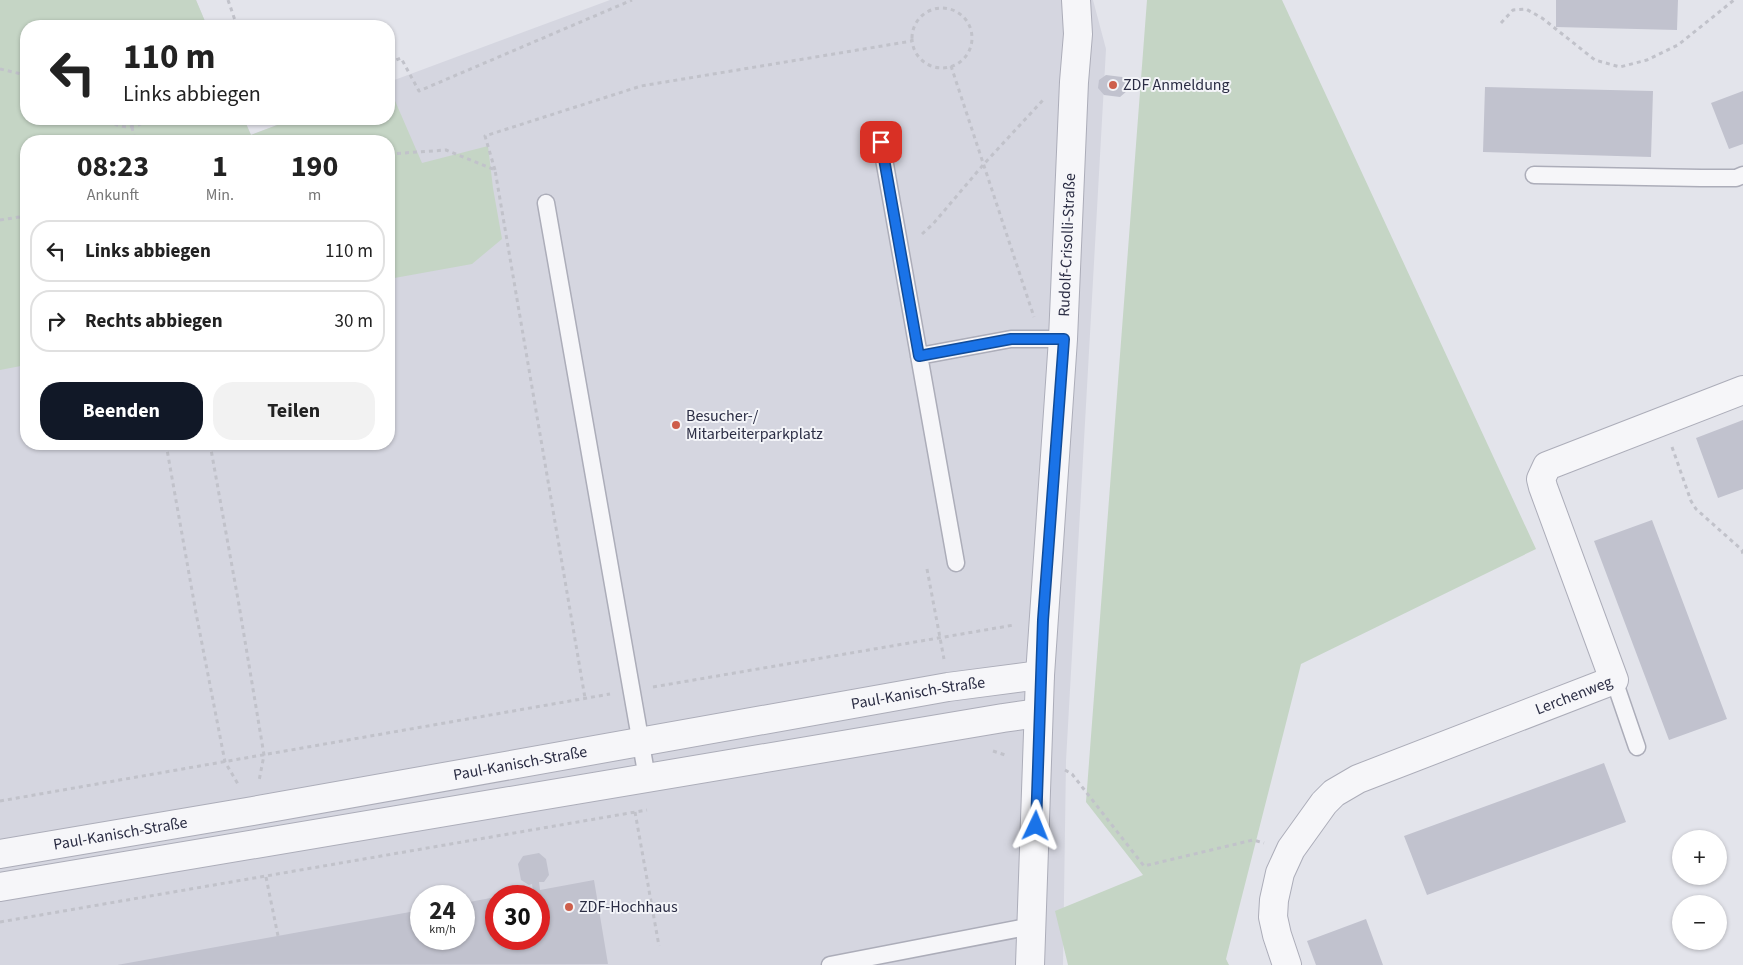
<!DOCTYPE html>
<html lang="de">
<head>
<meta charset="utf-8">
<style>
  body { margin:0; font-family:"Source Sans 3",sans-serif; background:#f2f2f2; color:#222; height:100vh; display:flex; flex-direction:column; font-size:19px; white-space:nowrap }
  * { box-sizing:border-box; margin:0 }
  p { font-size:16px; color:#767676 }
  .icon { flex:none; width:28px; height:28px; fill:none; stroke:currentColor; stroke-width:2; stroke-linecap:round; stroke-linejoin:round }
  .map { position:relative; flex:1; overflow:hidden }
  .drawer { position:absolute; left:20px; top:135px; width:375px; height:315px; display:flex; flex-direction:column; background:#fff; border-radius:20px; box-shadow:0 1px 4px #0004 }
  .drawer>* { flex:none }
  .guide { position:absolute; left:20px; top:20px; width:375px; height:105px; border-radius:20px; box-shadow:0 1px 4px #0004; background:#fff; color:#222; overflow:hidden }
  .fabs { position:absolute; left:1672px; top:830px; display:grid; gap:10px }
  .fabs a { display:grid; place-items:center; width:55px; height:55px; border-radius:50%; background:#fff; box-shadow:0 1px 4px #0004; font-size:25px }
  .speed { position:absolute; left:410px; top:885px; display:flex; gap:10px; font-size:25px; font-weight:700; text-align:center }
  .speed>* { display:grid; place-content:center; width:65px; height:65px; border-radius:50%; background:#fff; box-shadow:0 1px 4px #0004; line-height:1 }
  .speed small { font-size:12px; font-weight:400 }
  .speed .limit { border:8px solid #d22; background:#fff; color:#111 }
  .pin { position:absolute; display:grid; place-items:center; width:42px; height:42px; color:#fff; margin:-21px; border-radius:10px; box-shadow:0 2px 8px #0006 }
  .me { position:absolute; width:55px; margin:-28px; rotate:2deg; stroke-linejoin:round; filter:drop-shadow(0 0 4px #0008) }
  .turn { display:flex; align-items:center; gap:18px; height:105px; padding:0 20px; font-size:22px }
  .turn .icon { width:65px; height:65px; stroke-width:2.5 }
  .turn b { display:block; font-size:35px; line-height:42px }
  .eta { display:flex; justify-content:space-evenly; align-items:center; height:85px; text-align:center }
  .eta b { font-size:30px; font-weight:700; line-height:35px }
  .action { display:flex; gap:10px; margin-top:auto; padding:10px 20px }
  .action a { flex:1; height:58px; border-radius:20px; background:#111827; color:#fff; font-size:20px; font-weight:700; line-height:58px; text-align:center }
  .action a+a { background:#f2f2f2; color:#222 }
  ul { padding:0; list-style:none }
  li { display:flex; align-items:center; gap:15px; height:62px; margin:0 10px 8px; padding:0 10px; border:2px solid #e0e0e0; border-radius:20px }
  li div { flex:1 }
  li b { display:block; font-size:19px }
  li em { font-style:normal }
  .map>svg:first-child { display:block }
  .built { fill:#d5d6e0; fill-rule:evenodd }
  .green { fill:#c5d5c5 }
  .building { fill:#c1c2ce }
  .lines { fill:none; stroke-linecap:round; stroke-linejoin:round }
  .service-casing { stroke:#acadb9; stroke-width:19 }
  .minor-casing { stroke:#acadb9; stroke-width:30 }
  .path { stroke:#c1c2ca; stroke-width:3; stroke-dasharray:4 4; stroke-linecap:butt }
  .service { stroke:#f6f6f9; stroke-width:16 }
  .minor { stroke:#f6f6f9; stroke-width:28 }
  .route-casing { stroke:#114b97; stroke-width:12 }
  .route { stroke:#1a73e8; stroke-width:9 }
  .poi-dot { fill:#ce5e4b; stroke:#f3f4f8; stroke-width:2 }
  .labels { text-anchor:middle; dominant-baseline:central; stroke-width:4; stroke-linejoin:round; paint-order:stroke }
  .poi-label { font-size:16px; fill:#2b2d44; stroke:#f3f4f8; text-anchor:start }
  .street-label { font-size:16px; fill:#2b2d44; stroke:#f3f4f8 }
</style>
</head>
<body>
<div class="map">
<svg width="1743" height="965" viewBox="0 0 1743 965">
  <rect width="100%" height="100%" fill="#e3e4eb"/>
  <!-- built -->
  <path class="built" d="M0 0H196L207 26H26V119H244L251 135 293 119H389V82L610 0H1093L1106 49 1066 761 1063 965H0ZM26 141H389V444H26ZM421 896H464V939H421ZM496 896H539V939H496Z"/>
  <!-- green -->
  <path class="green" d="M0 0H196L207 26H26V119H244L251 135 293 119H389V87L422 163 488 146 493 188 502 239 472 264 389 279V141H26V365L0 370Z
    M1147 0H1282L1536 549 1301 664 1226 959 1229 965H1068L1055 911 1143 875 1086 802Z"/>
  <!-- building -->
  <path class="building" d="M1556 0H1678L1677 30 1556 27Z
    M1106 75 1122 77 1128 83 1127 91 1120 97 1104 95 1098 88 1099 80Z
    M1485 87 1653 91 1651 157 1483 152Z
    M1743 91V144L1729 149 1711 103Z
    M1743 420V489L1718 498 1696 438Z
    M1652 520 1727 719 1669 740 1594 541Z
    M1604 763 1626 822 1427 895 1404 836Z
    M539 853 546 859 549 875 544 882H539L540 890 594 880 608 964 117 965 421 910V939H464V903L496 897V939H539V896L507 895 533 891 532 884 529 885 521 880 518 864 523 856Z
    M1366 919 1383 965H1316L1307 941Z"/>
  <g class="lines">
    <!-- service casing -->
    <g class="service-casing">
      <path id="service" d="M881 142 956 563
        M1534 175 1701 178H1736L1743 175
        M546 203 647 778
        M919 356 1011 339H1063
        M1614 680 1637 747
        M830 965 1032 926"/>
    </g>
    <!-- minor casing -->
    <g class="minor-casing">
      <g id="minor">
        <path id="s1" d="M0 854 253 811 948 687 1040 675"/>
        <path d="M0 887 1003 718 1038 713"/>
        <path id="s2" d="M1030 965 1040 675 1063 339 1074 82 1078 34 1076 0"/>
        <path id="s3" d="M1287 965 1277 935 1273 917 1274 900 1280 873 1291 849 1324 803 1334 793 1358 779 1614 680 1543 487 1541 479 1547 466 1743 390"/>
      </g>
    </g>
    <!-- path -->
    <path class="path" d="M228 0 237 26
      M912 38a30 30 0 1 1 60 0a30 30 0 1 1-60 0Z
      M1501 23 1513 10 1526 9 1542 18 1595 60 1620 67 1647 60 1678 45 1734 0
      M389 63 401 58 419 91 632 0
      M951 66 1034 317
      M0 69 26 75
      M108 119C119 130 137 129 148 119
      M132 127 135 141
      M389 154 446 150 495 170 585 698
      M495 170 485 136 641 86 912 41
      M0 220 26 216
      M922 234 933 224 983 165 1043 100
      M166 444 196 613 225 762 238 784
      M210 444 239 605 264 755 259 781
      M1672 447 1691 501 1696 509 1742 550 1743 555
      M927 569 944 659
      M653 687 1014 625
      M993 751 1008 756
      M1065 770 1072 774 1144 866 1253 840 1264 843
      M0 801 610 694
      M635 812 659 946
      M266 877 278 936
      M0 922 647 810"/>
    <!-- service -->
    <use href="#service" class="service"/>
    <!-- minor -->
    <use href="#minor" class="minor"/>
  </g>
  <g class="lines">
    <!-- route casing -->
    <g class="route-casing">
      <path id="route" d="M881 142 919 356 1011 339H1064L1043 620 1036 826"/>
    </g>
    <!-- route -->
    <use href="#route" class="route"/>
  </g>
  <!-- markers -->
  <g class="poi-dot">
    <circle cx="1113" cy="85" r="5"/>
    <circle cx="676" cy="425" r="5"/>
    <circle cx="569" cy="907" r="5"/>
  </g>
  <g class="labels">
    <!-- poi labels -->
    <g class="poi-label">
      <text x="1123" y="85">ZDF Anmeldung</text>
      <text x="686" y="416">Besucher-/<tspan x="686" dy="18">Mitarbeiterparkplatz</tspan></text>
      <text x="579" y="907">ZDF-Hochhaus</text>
    </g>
    <!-- street labels -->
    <g class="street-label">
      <text stroke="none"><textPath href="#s2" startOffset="721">Rudolf-Crisolli-Straße</textPath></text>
      <text stroke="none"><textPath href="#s1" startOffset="932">Paul-Kanisch-Straße</textPath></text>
      <text stroke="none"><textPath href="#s3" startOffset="451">Lerchenweg</textPath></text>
      <text stroke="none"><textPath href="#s1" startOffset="528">Paul-Kanisch-Straße</textPath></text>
      <text stroke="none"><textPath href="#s1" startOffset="122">Paul-Kanisch-Straße</textPath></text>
    </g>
  </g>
</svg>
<div class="fabs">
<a>+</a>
<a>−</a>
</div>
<div class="speed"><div>24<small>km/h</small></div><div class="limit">30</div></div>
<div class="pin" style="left:881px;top:142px;background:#d93025"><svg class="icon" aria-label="arrive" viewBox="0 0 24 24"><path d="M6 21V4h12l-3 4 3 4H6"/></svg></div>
<svg class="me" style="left:1036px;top:826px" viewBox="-20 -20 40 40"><path d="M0-17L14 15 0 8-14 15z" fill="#1a73e8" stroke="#fff" stroke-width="4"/></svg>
<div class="guide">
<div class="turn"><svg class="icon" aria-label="left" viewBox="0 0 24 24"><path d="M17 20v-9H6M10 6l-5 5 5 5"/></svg><div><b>110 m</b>Links abbiegen</div></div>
</div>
<section class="drawer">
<div class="eta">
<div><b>08:23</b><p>Ankunft</p></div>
<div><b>1</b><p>Min.</p></div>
<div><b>190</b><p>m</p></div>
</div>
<ul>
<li><svg class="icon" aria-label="left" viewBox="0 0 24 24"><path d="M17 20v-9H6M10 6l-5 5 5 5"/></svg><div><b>Links abbiegen</b></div><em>110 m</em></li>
<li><svg class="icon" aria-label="right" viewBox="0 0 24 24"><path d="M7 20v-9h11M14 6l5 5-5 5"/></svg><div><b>Rechts abbiegen</b></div><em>30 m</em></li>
</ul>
<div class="action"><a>Beenden</a><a>Teilen</a></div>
</section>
</div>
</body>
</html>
